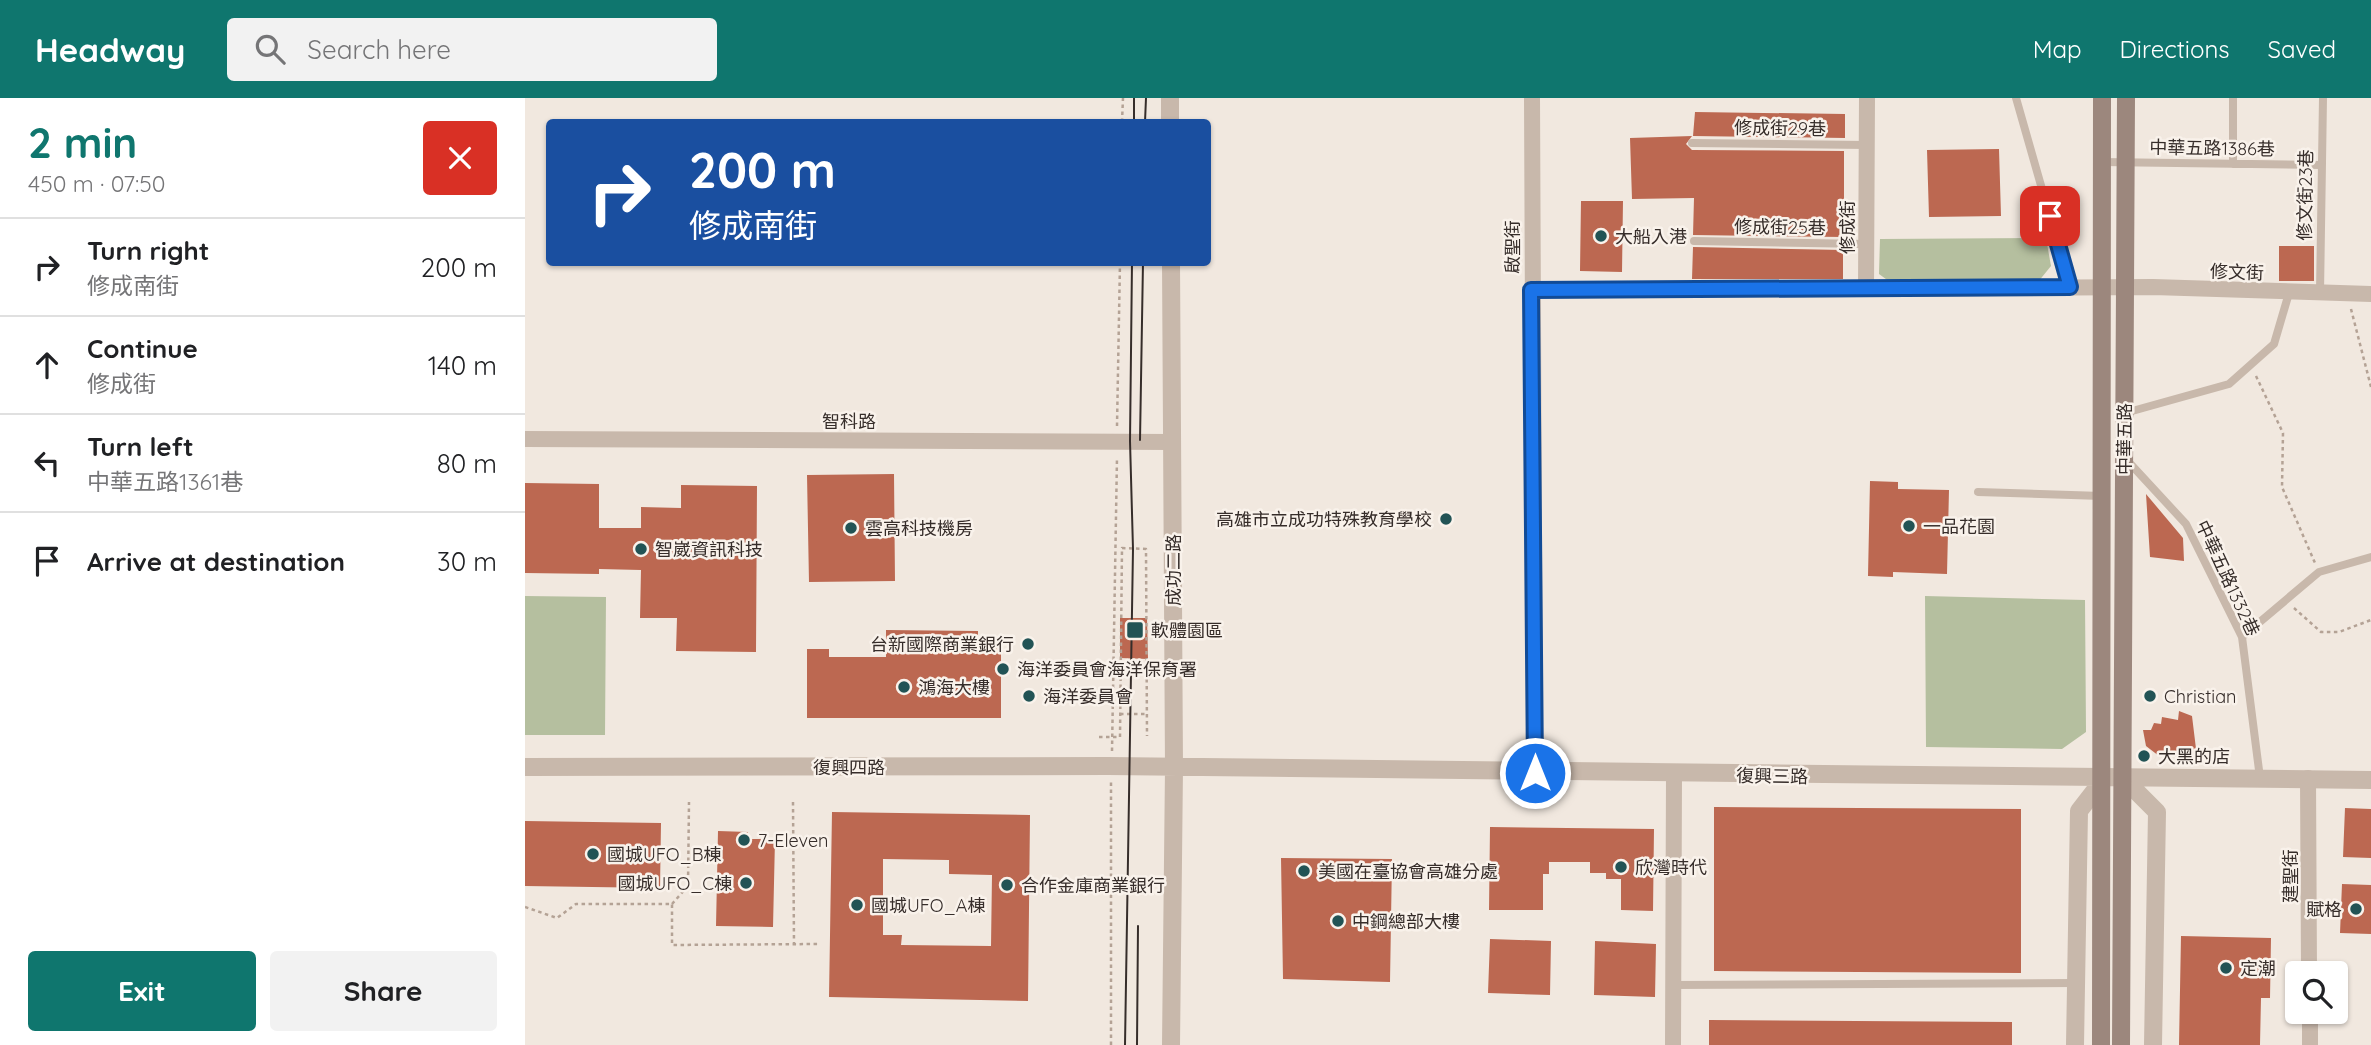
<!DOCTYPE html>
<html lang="en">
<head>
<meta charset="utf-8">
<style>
  body { margin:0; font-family:Quicksand,"Noto Sans TC",sans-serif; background:#f2f2f2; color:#202124; height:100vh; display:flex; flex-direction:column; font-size:26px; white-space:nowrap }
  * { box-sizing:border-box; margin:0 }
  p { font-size:23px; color:#757577 }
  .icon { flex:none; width:38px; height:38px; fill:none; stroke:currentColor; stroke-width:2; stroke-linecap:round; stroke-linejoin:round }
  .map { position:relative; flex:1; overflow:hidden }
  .drawer { display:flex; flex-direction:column; background:#fff; width:525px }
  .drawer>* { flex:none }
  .banner { position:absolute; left:21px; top:21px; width:665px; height:147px; border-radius:7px; box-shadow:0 2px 5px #0004; background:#1a4fa0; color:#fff; overflow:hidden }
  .buttons { position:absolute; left:1760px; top:863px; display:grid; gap:14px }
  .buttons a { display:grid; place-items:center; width:63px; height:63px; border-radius:7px; background:#fff; box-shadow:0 2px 5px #0004; font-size:35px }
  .pin { position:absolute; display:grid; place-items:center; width:60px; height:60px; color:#fff; margin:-30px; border-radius:14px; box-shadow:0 4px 10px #0006 }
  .me { position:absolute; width:77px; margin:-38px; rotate:0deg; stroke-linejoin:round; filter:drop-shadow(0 0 5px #0008) }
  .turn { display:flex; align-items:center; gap:24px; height:147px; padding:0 28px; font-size:32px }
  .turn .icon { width:91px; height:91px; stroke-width:2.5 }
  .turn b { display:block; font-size:49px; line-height:60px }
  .round { display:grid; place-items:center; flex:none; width:74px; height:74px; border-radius:7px; background:#f2f2f2 }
  .headline { display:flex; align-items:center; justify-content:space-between; height:119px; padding:0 28px }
  h1 { font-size:42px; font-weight:700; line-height:52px; color:#0f766e }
  .button { display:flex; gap:14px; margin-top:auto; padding:14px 28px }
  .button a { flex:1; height:80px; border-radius:7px; background:#0f766e; color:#fff; font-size:28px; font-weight:700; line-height:80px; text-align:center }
  .button a+a { background:#f2f2f2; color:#202124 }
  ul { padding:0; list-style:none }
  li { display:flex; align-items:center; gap:21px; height:98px; padding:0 28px; border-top:2px solid #e0e0e0 }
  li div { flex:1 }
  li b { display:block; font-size:26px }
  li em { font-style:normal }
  header { display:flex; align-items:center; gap:42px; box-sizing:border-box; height:98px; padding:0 35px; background:#0f766e; color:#fff }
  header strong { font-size:33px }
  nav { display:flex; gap:38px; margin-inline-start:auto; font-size:24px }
  .search { width:490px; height:63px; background:#f2f2f2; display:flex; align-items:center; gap:18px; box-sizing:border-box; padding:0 24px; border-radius:7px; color:#757577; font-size:26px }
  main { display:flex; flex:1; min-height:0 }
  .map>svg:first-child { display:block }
  .green { fill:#b5bf9f }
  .building { fill:#bc6851; fill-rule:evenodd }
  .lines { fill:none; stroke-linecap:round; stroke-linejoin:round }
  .path { stroke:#b4a295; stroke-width:2.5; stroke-dasharray:3.5 3.5; stroke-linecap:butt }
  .service { stroke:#c8b8ab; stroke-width:8 }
  .minor { stroke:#c8b8ab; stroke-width:16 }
  .tertiary { stroke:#c8b8ab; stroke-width:18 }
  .secondary { stroke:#9c877d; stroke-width:18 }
  .tram { stroke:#362d2a; stroke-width:2 }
  .route-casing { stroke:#114b97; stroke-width:18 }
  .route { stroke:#1a73e8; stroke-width:12 }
  .poi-dot { fill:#225355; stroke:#f9f2eb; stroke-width:2.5 }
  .labels { text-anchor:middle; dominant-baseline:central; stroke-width:5; stroke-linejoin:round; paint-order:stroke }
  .street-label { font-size:18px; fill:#362d2a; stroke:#f9f2eb }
  .poi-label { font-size:18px; fill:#362d2a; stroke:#f9f2eb; text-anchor:start }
</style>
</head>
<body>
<header>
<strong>Headway</strong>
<div class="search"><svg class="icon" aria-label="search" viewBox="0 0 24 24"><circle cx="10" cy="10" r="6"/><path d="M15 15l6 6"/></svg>Search here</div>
<nav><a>Map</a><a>Directions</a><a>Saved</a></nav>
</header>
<main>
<section class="drawer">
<div class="headline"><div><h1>2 min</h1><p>450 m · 07:50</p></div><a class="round" style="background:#d93025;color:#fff"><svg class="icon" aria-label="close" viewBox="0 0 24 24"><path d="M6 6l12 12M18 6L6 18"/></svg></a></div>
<ul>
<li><svg class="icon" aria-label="right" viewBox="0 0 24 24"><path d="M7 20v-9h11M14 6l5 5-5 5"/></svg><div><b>Turn right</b><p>修成南街</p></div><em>200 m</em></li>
<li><svg class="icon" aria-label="ahead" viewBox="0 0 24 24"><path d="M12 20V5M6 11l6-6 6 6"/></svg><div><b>Continue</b><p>修成街</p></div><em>140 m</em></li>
<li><svg class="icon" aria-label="left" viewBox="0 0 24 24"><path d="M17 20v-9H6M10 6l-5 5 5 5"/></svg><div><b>Turn left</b><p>中華五路1361巷</p></div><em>80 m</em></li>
<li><svg class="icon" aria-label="arrive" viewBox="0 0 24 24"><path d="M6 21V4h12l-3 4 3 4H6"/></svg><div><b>Arrive at destination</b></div><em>30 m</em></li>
</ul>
<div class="button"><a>Exit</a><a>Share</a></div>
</section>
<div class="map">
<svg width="1846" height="947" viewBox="0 0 1846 947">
  <rect width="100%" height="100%" fill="#f1e8df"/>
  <!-- green -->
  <path class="green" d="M1521 140 1526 168 1513 184H1365L1354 176 1355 141Z
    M0 498 81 499 80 637H0Z
    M1400 498 1560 502 1561 634 1537 651 1401 649Z"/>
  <!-- building -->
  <path class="building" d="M1170 14 1320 16V40L1168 38Z
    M1167 38 1161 46 1167 52 1319 53V139L1168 137 1169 100 1107 101 1105 40Z
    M1474 51 1476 118 1404 119 1402 52Z
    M1056 103H1098L1097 174 1055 173Z
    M1754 148H1789V183H1754Z
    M1168 149 1318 152V181H1167Z
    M369 376 370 483 284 484 282 377Z
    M1345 383 1373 384V391L1424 392 1422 476 1368 474V479L1343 478Z
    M0 385 74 386V430H116V409L156 410V387L232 388 231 554 151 553 152 520H115L116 472 74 471V476L0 475Z
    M1621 396 1658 440 1659 463 1625 459Z
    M595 520H622L623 561 595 560Z
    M361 532 453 533V544L476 545V620H282V551H304V559H361Z
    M1654 613 1667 618 1672 659 1634 658 1621 648 1618 632H1626L1629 625 1636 626 1637 619 1653 622Z
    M1189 709 1496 711V875L1189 873Z
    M1820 710 1846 711V760L1818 759Z
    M307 714 505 717 503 903 304 899ZM358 761 424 762V776L467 777 466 848 376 847 377 837H358Z
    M0 723 136 725 135 790 0 788Z
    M965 729 1129 731 1128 813 1096 812V781H1081V775H1065V764H1024V776H1018V812H964Z
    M193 733 223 734V741H250L248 829 191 828Z
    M756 760 867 761 865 884 758 881Z
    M1817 786 1846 787V836L1815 835Z
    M1656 838 1746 840 1745 900H1736L1735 947H1654Z
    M965 841 1026 843 1025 897 963 895Z
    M1070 843 1131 846 1130 899 1069 897Z
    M1184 922 1487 924V947H1184Z"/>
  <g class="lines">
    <!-- path -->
    <path class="path" d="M597 24 598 0
      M1826 211 1846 289
      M1731 278 1758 335 1757 389 1790 465
      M592 328 595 164
      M1769 510 1796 534H1814L1846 522
      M595 616H622
      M574 639H595L597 450 621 451 622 638
      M587 653 592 359
      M268 704 269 846
      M147 806 163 788 164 704
      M0 809 32 820 51 806H147V847L293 846
      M586 947V684"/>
    <!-- service -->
    <path class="service" d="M1491 0 1545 189
      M1167 45 1342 47
      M1577 64 1796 67
      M1708 66V0
      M1169 143 1341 146
      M1795 195 1798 0
      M1600 315 1704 286 1749 246 1764 195
      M1600 360 1661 426 1717 539 1735 680
      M1453 394 1577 398
      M1717 539 1794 474 1846 459
      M1148 887 1551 885"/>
    <!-- minor -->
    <path class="minor" d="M1007 0 1010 675
      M1342 0 1341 191 1628 189 1846 196
      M1006 192 1341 191
      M0 341 647 344
      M1783 680 1784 875
      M1785 914V947
      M1148 947 1149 677"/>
    <!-- tertiary -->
    <path class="tertiary" d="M645 0V24
      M0 669 583 668 1846 682
      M1600 682 1632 714 1628 947
      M646 947 649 670 646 164
      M1550 947 1554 713 1578 682"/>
    <!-- secondary -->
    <path class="secondary" d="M1576 947 1577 0
      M1596 947 1601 0"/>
    <!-- tram -->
    <path class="tram" d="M609 24V0
      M620 24 621 0
      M615 342 618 164
      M600 947 608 451 605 343 607 164
      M612 947 613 828"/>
  </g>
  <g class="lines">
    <!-- route casing -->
    <g class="route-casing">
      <path id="route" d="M1010 675 1006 192 1545 189 1525 118"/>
    </g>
    <!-- route -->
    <use href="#route" class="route"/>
  </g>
  <!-- markers -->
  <g class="poi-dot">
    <circle cx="1076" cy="138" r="7"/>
    <circle cx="921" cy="421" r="7"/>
    <circle cx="1384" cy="428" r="7"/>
    <circle cx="326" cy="430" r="7"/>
    <circle cx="116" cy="451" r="7"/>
    <rect x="601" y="523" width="18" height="18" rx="3.5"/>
    <circle cx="503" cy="546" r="7"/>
    <circle cx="478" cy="571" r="7"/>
    <circle cx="379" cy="589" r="7"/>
    <circle cx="504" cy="598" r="7"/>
    <circle cx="1625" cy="598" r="7"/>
    <circle cx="1619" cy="658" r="7"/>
    <circle cx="219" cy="742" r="7"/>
    <circle cx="68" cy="756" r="7"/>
    <circle cx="1096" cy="769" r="7"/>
    <circle cx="779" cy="773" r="7"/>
    <circle cx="221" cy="785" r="7"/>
    <circle cx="482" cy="787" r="7"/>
    <circle cx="332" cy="807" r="7"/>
    <circle cx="1831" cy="811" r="7"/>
    <circle cx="813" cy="823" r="7"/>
    <circle cx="1701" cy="870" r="7"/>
  </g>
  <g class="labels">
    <!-- street labels -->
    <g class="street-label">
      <text transform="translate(1255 30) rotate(1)">修成街29巷</text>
      <text transform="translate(1687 50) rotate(1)">中華五路1386巷</text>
      <text transform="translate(1780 97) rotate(-89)">修文街23巷</text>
      <text transform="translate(1255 129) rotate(1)">修成街25巷</text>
      <text transform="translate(1322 129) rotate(-90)">修成街</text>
      <text transform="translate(987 149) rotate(-90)">啟聖街</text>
      <text transform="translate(1712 174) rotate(2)">修文街</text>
      <text x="324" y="323">智科路</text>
      <text transform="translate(1599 341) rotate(-90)">中華五路</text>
      <text transform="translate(648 472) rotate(-90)">成功二路</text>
      <text transform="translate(1703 480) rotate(65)">中華五路1332巷</text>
      <text x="324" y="669">復興四路</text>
      <text transform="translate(1247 678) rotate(1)">復興三路</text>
      <text transform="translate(1765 778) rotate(-90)">建聖街</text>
    </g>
    <!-- poi labels -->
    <g class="poi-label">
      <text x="1090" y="138">大船入港</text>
      <text x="907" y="421" text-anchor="end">高雄市立成功特殊教育學校</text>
      <text x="1398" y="428">一品花園</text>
      <text x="340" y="430">雲高科技機房</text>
      <text x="130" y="451">智崴資訊科技</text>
      <text x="626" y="532">軟體園區</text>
      <text x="489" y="546" text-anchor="end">台新國際商業銀行</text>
      <text x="492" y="571">海洋委員會海洋保育署</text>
      <text x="393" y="589">鴻海大樓</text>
      <text x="518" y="598">海洋委員會</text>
      <text x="1639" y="598">Christian</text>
      <text x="1633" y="658">大黑的店</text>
      <text x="233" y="742">7-Eleven</text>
      <text x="82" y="756">國城UFO_B棟</text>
      <text x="1110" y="769">欣灣時代</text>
      <text x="793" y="773">美國在臺協會高雄分處</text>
      <text x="207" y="785" text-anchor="end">國城UFO_C棟</text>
      <text x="496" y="787">合作金庫商業銀行</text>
      <text x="346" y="807">國城UFO_A棟</text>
      <text x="1817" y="811" text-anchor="end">賦格</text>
      <text x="827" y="823">中鋼總部大樓</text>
      <text x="1715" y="870">定潮</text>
    </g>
  </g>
</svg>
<div class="buttons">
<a><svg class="icon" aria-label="search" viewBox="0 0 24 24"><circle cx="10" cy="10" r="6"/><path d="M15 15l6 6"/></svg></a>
</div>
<div class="pin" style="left:1525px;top:118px;background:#d93025"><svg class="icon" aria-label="arrive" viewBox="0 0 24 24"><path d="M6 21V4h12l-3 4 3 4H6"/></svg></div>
<svg class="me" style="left:1010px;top:675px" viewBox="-20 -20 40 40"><circle r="17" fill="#1a73e8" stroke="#fff" stroke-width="3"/><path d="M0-11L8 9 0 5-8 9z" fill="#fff"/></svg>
<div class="banner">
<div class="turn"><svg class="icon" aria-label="right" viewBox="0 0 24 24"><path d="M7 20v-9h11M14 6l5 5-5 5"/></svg><div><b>200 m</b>修成南街</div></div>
</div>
</div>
</main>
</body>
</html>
